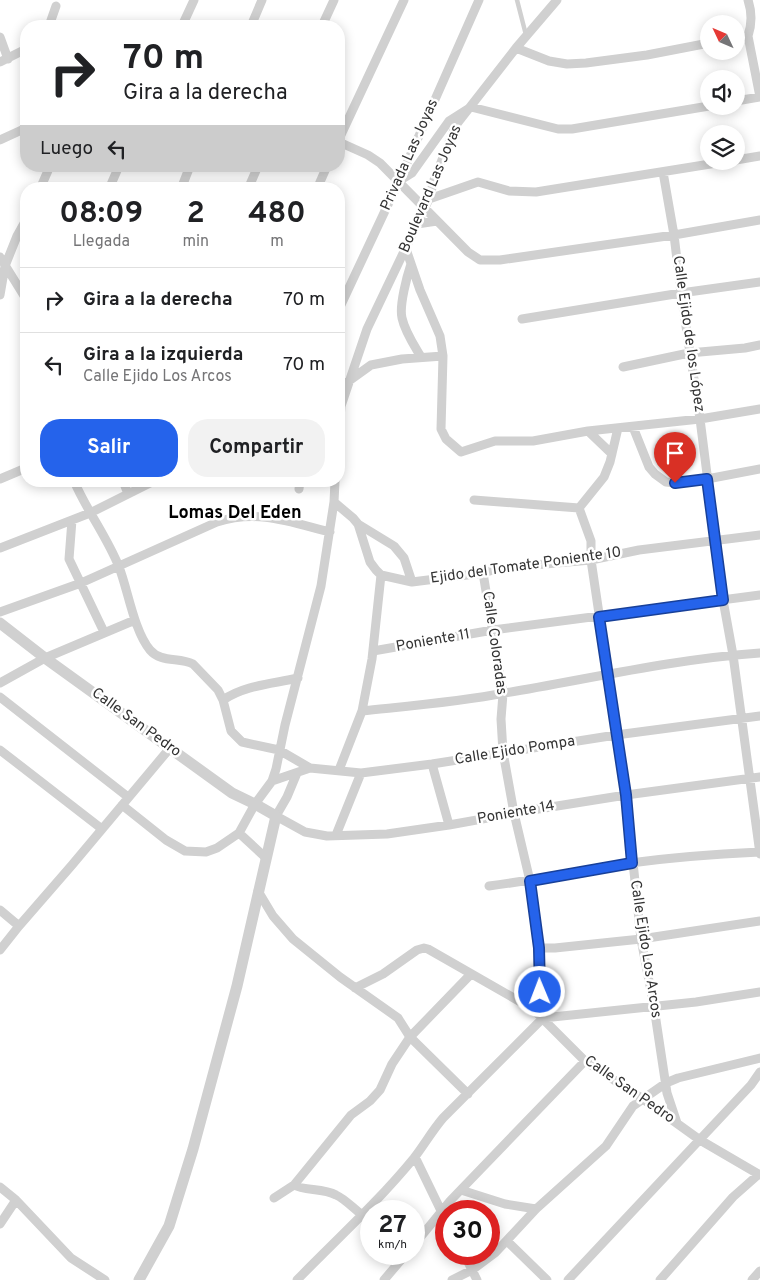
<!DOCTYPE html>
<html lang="es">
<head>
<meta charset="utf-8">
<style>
  body { margin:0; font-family:Overpass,sans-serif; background:#f2f2f2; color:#202124; height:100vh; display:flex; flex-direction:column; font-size:19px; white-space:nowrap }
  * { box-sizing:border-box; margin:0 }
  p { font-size:16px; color:#757577 }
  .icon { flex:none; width:28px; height:28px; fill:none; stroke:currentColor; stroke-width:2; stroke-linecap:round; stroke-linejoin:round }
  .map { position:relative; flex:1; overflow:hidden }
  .drawer { position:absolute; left:20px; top:182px; width:325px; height:305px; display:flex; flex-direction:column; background:#fff; border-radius:20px; box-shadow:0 2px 12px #0003 }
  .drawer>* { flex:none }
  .banner { position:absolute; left:20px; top:20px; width:325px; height:152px; border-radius:20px; box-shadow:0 2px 12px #0003; background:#fff; color:#202124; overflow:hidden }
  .needle { width:32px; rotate:314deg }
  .controls { position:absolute; left:700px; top:15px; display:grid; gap:10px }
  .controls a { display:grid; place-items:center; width:45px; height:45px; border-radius:50%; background:#fff; box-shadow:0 2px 12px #0003; font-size:25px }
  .speed { position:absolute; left:360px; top:1200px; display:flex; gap:10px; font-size:25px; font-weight:700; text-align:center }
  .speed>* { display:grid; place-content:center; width:65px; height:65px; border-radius:50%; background:#fff; box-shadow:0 2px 12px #0003; line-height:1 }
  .speed small { font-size:12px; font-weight:400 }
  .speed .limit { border:8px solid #d22; background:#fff; color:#111 }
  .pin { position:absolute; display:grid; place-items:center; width:42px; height:42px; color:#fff; margin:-51px -21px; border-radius:50% 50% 50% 0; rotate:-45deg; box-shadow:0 0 5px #0007 }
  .pin .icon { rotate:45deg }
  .me { position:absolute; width:55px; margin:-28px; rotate:359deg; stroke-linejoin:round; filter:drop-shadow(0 0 4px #0008) }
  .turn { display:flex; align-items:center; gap:18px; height:105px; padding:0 20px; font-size:22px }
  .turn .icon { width:65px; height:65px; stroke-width:2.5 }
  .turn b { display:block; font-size:35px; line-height:42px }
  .then { display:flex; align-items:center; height:48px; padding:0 20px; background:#0003; gap:10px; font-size:19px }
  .eta { display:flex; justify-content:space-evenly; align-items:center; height:85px; text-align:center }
  .eta b { font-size:30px; font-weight:700; line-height:35px }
  .cta { display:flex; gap:10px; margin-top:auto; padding:10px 20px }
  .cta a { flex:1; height:58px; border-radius:20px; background:#2563eb; color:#fff; font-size:20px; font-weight:700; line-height:58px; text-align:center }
  .cta a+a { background:#f2f2f2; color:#202124 }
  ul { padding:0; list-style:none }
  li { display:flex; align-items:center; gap:15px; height:65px; padding:0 20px; border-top:1px solid #e0e0e0 }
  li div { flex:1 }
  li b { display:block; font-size:19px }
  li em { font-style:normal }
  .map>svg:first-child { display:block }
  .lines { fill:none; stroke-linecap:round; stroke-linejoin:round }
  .service { stroke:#d0d0d0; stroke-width:4.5 }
  .minor { stroke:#d0d0d0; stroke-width:9 }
  .tertiary { stroke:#d0d0d0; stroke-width:11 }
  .route-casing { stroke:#184099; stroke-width:12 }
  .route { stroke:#2563eb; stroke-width:9 }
  .labels { text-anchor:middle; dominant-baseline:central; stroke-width:5; stroke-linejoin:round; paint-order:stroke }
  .street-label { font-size:15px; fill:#333; stroke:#fff }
  .quarter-label { font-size:18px; font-weight:bold; fill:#000; stroke:#fff }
</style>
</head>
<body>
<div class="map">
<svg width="760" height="1280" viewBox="0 0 760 1280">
  <rect width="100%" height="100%" fill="#fff"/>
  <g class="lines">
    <!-- service -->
    <path class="service" d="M517 0 526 35"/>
    <!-- minor -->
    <path class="minor" d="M748 0C752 12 752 24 748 36L760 97
      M49 26 56 6
      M182 26 194 0
      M251 26 262 0
      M322 26 334 0
      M0 37 8 59
      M736 38 748 36
      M516 48 549 61 567 64 586 63 647 55 709 43
      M0 62 26 49
      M736 101 760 97
      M339 139 404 0
      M0 140 26 128
      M339 142 368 155 380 163 468 252 480 260H500L674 235 760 220
      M736 160 760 156
      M663 172 674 235 681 293 700 419 723 600 733 655 760 854
      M399 181 412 173 449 121 471 107 558 129H572L709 106
      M40 189 50 166
      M109 189 119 166
      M181 189 190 166
      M248 189 258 166
      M317 189 327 166
      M429 199 478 182 509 191 536 192 729 161
      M417 224 437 221
      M406 249 420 290 440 336 443 356 441 429 446 439 461 452 495 441H533L588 431 700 419 760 409
      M0 257 26 299
      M411 264C407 276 399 306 402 318 405 332 414 345 421 357
      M0 295 5 266 17 236 26 220
      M339 309 399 181 479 0
      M522 319 681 293 760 282
      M623 367 689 353 745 348 760 345
      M339 388 371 365 402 359 443 356
      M633 427 649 467 655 474 666 482 675 483 707 479 760 469
      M618 428 610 462 604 477 579 508 591 541V560L626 795 641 939 654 1007 667 1093 677 1123
      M339 431 341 406 367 329 429 199 434 180 456 125 516 48 557 0
      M588 431 612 454
      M0 479 26 468
      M74 481C87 511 107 537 119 567 128 590 134 631 150 650 161 663 179 657 193 664L218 690 223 700C245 685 272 684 298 678
      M123 481 128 494
      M299 489 300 481
      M474 500 579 508
      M334 502 353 518 358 524 370 562 376 570 381 575 412 582 483 573 500 568 591 560 639 550 760 535
      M72 520 69 559 104 632
      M358 524 394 546 404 558 412 582
      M0 548 90 513 154 481
      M483 573 503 694 501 719 503 752 514 813 530 881 539 948 540 992 533 1009
      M0 612 81 583 217 522C258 509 290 522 330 532
      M373 651 493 630 760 595
      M0 683 45 658 135 620
      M0 697 128 797
      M223 700 231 731 242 742 279 750 310 768
      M362 711C409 706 458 702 505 693 589 679 674 659 760 653
      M0 750 102 829
      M432 764 449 825
      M339 770 362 711 372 659 381 575
      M297 773 287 797 276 816 305 832 327 836 387 834 449 825 532 810 626 795 760 777
      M272 781 310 768 361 773 432 764 616 735 760 716
      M122 805 166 840 185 851 206 852 217 848 239 833 255 804 272 781 276 769 285 725 321 586 334 502 335 481
      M239 833 266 858
      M336 835 361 773
      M489 886C537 880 583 870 631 863 674 857 717 854 760 852
      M258 891 273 916 293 939 340 977 398 1018 410 1037 468 1094
      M0 910 19 926
      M539 948H555L641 939 760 921
      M0 950 19 926 72 865 170 748
      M355 988 383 974 417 950 424 948 428 949 533 1009 585 1061 643 1099 700 1140 760 1175
      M415 1157 446 1221
      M294 1185C304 1191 323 1188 336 1195 345 1199 353 1208 361 1214
      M0 1187 16 1200 71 1258 105 1280
      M461 1190 505 1204 536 1209
      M274 1198 294 1185 351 1115 370 1101 380 1090 392 1064 410 1037 471 974
      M0 1224 16 1200
      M507 1241 547 1280
      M414 1245 450 1201 585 1061
      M464 1254 477 1280
      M297 1280C336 1240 378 1202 414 1158 424 1145 432 1131 443 1118L543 1018 696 1002 760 992
      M384 1280 406 1254
      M452 1280 472 1270 495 1253 536 1209 606 1146 633 1106 666 1083 678 1078 760 1058
      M568 1280 751 1085 760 1072
      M660 1280 733 1197 759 1174
      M752 1280 760 1271"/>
    <!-- tertiary -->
    <path class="tertiary" d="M0 623 45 658 232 793 255 804 276 816 237 986 193 1149 169 1226 139 1280"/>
  </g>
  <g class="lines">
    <!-- route casing -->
    <g class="route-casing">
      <path id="route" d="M540 992 539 948 530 881 632 863 626 795 599 617 723 600 707 479 675 483"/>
    </g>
    <!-- route -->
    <use href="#route" class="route"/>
  </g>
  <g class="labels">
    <!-- street labels -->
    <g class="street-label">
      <text transform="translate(410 155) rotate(-66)">Privada Las Joyas</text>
      <text transform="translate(431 189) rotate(-67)">Boulevard Las Joyas</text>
      <text transform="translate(688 334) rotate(82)">Calle Ejido de los López</text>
      <text transform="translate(526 566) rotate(-8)">Ejido del Tomate Poniente 10</text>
      <text transform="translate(433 641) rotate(-10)">Poniente 11</text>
      <text transform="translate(494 643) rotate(82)">Calle Coloradas</text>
      <text transform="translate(136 723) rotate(36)">Calle San Pedro</text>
      <text transform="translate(515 751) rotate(-9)">Calle Ejido Pompa</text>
      <text transform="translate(516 813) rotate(-10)">Poniente 14</text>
      <text transform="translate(645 949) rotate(81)">Calle Ejido Los Arcos</text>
      <text transform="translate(629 1090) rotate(35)">Calle San Pedro</text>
    </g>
    <!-- quarter labels -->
    <g class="quarter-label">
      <text x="235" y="513">Lomas Del Eden</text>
    </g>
  </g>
</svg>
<div class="controls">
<a><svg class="needle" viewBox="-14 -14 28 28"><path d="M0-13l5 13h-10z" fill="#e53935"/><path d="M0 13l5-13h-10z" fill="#757577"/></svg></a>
<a><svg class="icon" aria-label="sound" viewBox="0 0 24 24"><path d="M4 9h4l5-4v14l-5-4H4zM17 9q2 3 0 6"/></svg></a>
<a><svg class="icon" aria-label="layers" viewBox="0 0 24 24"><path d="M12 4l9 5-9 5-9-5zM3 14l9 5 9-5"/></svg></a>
</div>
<div class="speed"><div>27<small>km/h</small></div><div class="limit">30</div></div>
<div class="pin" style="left:675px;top:483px;background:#d93025"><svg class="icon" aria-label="arrive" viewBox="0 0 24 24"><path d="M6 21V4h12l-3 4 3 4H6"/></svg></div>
<svg class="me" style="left:540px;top:992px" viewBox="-20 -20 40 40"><circle r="17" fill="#2563eb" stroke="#fff" stroke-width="3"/><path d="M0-11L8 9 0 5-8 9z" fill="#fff"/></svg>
<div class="banner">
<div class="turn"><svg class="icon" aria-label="right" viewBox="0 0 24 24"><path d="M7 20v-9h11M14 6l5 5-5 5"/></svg><div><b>70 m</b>Gira a la derecha</div></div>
<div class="then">Luego<svg class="icon" aria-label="left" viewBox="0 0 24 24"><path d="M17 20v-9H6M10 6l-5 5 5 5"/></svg></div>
</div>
<section class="drawer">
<div class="eta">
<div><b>08:09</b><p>Llegada</p></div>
<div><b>2</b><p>min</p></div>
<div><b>480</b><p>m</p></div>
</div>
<ul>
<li><svg class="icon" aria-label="right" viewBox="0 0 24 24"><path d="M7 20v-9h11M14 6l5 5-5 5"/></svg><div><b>Gira a la derecha</b></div><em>70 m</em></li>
<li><svg class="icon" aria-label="left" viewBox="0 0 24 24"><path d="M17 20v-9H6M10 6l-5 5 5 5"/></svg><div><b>Gira a la izquierda</b><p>Calle Ejido Los Arcos</p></div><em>70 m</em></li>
</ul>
<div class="cta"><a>Salir</a><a>Compartir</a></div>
</section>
</div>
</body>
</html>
